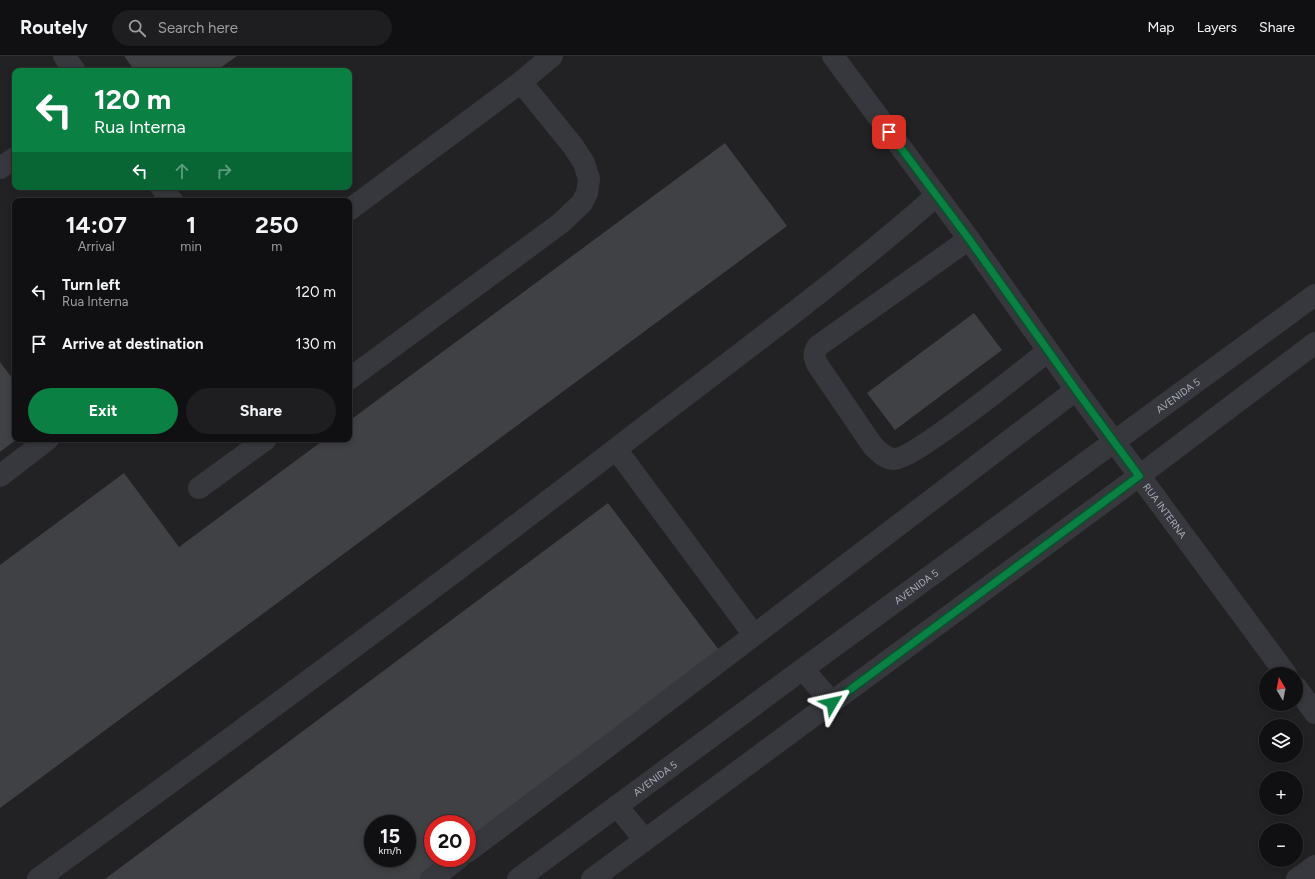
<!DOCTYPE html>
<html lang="en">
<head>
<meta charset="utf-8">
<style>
  body { margin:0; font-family:Figtree,sans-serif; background:#1e1e20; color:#f1f3f6; height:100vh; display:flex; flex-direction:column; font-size:15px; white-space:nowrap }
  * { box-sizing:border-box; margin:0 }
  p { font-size:13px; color:#9c9d9f }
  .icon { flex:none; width:22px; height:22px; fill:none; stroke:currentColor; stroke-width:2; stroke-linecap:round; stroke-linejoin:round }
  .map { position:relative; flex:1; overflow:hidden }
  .panel { position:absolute; left:12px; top:142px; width:340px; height:244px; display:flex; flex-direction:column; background:#101012; border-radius:8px; box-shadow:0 2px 6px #0003,0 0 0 1px #303032 }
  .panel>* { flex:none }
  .hud { position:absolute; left:12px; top:12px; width:340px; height:122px; border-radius:8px; box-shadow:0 2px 6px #0003,0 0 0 1px #303032; background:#0b8043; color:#fff; overflow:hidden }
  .needle { width:26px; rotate:350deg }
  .fabs { position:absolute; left:1259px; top:611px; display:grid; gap:8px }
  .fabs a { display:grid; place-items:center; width:44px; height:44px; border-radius:50%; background:#101012; box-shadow:0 2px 6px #0003,0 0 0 1px #303032; font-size:20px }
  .speed { position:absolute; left:364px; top:759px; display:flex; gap:8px; font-size:20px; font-weight:700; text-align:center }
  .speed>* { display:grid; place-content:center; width:52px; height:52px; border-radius:50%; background:#101012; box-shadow:0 2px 6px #0003,0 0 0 1px #303032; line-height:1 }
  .speed small { font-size:10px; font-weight:400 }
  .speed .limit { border:6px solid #d22; background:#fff; color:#111 }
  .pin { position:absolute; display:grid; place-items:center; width:34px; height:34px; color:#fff; margin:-17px; border-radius:8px; box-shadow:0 2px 6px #0006 }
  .me { position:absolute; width:44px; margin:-22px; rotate:54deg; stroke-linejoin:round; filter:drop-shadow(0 0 3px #0008) }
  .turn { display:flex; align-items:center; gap:14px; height:84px; padding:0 16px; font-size:18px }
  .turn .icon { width:52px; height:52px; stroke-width:2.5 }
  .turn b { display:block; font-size:28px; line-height:34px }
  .lanes { display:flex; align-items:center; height:38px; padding:0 16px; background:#0003; justify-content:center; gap:20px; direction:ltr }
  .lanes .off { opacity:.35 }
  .eta { display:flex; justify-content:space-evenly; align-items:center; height:68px; text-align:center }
  .eta b { font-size:24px; font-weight:700; line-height:28px }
  .primary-button { display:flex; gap:8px; margin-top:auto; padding:8px 16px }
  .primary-button a { flex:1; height:46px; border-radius:24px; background:#0b8043; color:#fff; font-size:16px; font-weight:700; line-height:46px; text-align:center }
  .primary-button a+a { background:#1e1e20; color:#f1f3f6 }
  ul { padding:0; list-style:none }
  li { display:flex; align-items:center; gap:12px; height:52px; padding:0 16px }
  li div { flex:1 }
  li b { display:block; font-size:15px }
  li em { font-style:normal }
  header { display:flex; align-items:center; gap:24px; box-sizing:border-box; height:56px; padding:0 20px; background:#101012; border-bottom:1px solid #303032 }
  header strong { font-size:19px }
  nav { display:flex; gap:22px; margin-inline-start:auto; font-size:14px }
  .search { width:280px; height:36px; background:#1e1e20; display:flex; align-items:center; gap:10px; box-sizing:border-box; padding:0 14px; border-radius:22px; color:#9c9d9f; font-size:15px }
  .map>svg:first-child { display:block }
  .built { fill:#222225; fill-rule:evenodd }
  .building { fill:#404145; fill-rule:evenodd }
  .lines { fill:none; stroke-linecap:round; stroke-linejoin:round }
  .minor { stroke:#37383d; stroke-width:22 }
  .route-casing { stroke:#07532c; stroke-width:10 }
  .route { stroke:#0b8043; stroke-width:7 }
  .labels { text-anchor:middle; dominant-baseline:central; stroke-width:4; stroke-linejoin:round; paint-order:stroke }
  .street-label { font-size:10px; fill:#a8adb8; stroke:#111113 }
</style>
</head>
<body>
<header>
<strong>Routely</strong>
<div class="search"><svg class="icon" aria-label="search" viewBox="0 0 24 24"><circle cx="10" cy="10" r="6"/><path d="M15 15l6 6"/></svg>Search here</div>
<nav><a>Map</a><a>Layers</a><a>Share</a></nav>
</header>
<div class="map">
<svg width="1315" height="823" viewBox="0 0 1315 823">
  <rect width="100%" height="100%" fill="#161618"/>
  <!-- built -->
  <path class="built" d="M0 0H1315V823H0ZM15 15H349V131H15ZM15 145H349V383H15ZM1266 618H1296V648H1266ZM1266 670H1296V700H1266ZM1266 722H1296V752H1266ZM373 768H407V802H373ZM433 768H467V802H433ZM1266 774H1296V804H1266Z"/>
  <!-- building -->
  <path class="building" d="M124 0H237L216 15H135Z
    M725 87 787 170 0 752V509L124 417 179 491 325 383H349V365Z
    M974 257 1002 294 895 374 867 337Z
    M0 306 15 326V383H17L0 396Z
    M608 447 722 598 467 788V768H433V802H448L420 823H105ZM373 768H407V802H373Z"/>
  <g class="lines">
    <!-- minor -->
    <g class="minor">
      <path d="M64 0 75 15"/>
      <path id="s1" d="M833 0 969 183 1076 334 1286 618"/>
      <path d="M0 112 15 102"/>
      <path d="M161 131 172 145"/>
      <path d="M349 154 521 26 552 0"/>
      <path d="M969 183 818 290C813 297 814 301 817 308L873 390C879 396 884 402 893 403 913 404 1025 313 1048 295"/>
      <path d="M349 323 561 167 582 147 587 137 589 123 584 107 573 90 521 26"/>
      <path d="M616 393 754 579"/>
      <path d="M0 420 48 383"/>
      <path d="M199 432 266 383"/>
      <path d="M803 613 832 647"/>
      <path d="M1296 631 1315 657"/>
      <path d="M617 750 645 784"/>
      <path d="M467 796 611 688 1076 334"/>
      <path d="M38 823C243 674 447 524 647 369 745 294 844 221 936 140"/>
      <path d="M431 823 459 802"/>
      <path id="s2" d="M518 823 803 613 1315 239"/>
      <path d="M592 823 1139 420 1315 287"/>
      <path d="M1297 823 1315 810"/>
    </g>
  </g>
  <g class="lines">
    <!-- route casing -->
    <g class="route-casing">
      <path id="route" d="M832 647 1139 420 1076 334 969 183 889 76"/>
    </g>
    <!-- route -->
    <use href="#route" class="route"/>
  </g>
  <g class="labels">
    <!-- street labels -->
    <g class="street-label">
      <text stroke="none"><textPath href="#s2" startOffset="818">AVENIDA 5</textPath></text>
      <text stroke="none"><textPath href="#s1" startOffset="563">RUA INTERNA</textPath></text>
      <text stroke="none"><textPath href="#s2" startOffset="494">AVENIDA 5</textPath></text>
      <text stroke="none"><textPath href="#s2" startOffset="170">AVENIDA 5</textPath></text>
    </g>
  </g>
</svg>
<div class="fabs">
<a><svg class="needle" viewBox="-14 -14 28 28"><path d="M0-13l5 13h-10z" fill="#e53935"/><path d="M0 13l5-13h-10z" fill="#9c9d9f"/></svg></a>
<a><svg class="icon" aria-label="layers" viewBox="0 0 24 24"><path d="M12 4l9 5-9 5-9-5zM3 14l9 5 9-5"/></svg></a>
<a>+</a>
<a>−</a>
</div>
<div class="speed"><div>15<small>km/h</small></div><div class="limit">20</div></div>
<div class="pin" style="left:889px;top:76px;background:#d93025"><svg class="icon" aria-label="arrive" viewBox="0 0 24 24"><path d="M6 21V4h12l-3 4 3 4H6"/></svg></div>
<svg class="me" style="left:832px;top:647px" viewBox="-20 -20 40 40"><path d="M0-17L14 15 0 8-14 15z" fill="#0b8043" stroke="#fff" stroke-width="4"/></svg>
<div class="hud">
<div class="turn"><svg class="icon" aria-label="left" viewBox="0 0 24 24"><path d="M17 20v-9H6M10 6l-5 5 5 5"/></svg><div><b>120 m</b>Rua Interna</div></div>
<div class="lanes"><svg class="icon" aria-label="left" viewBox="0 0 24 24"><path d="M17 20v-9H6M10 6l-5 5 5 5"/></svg><svg class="icon off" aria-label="ahead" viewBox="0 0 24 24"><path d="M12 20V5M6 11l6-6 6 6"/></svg><svg class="icon off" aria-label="right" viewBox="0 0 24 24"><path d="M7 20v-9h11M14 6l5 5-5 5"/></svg></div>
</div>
<section class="panel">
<div class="eta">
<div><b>14:07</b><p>Arrival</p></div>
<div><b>1</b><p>min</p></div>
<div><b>250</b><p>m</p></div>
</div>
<ul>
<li><svg class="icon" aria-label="left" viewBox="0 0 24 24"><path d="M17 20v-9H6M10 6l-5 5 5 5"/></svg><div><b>Turn left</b><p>Rua Interna</p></div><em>120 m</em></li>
<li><svg class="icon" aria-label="arrive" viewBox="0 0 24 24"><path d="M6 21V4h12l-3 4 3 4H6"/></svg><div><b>Arrive at destination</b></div><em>130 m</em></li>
</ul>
<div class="primary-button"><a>Exit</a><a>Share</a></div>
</section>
</div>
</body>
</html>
